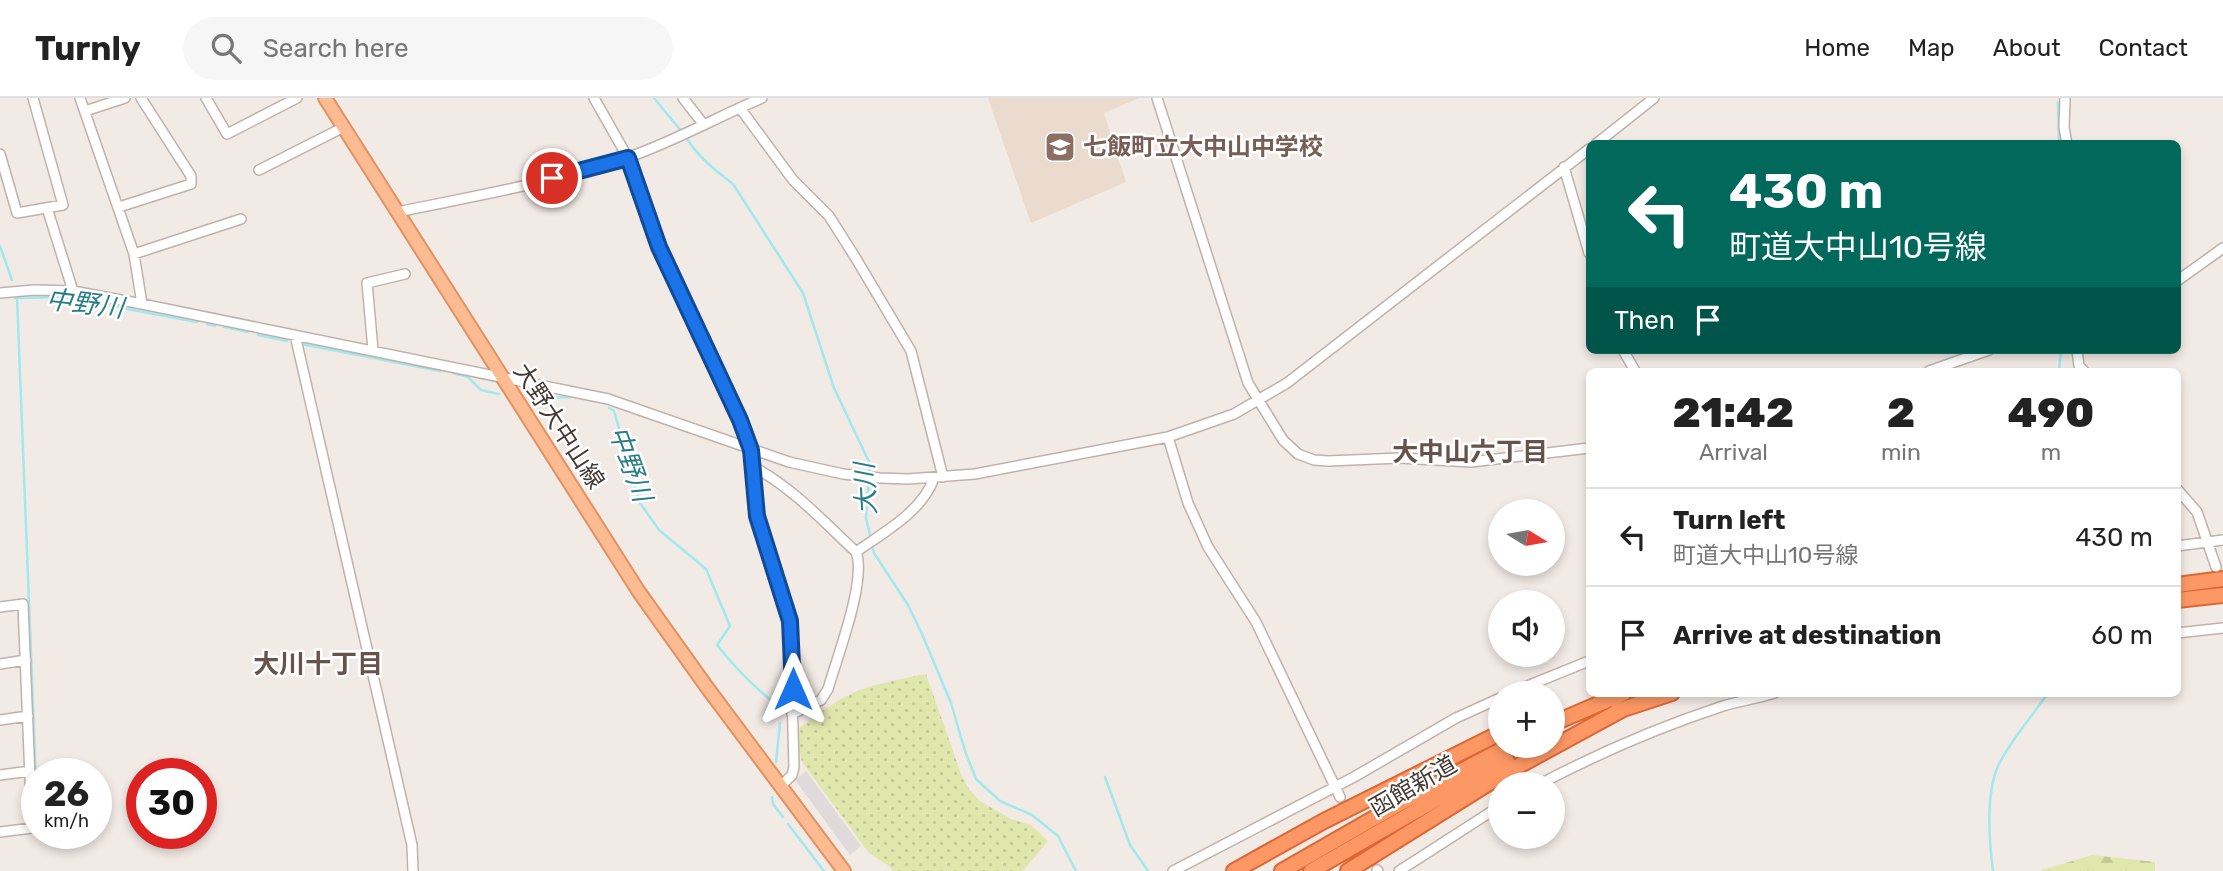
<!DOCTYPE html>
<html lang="en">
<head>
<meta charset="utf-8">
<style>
  body { margin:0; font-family:Rubik,"Noto Sans JP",sans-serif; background:#f6f6f6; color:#222; height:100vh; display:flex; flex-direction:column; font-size:26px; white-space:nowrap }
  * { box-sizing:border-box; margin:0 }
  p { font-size:23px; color:#767676 }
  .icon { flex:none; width:38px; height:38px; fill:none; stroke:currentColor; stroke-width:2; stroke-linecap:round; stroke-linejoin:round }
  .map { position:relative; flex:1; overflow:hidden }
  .side { position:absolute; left:1586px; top:270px; width:595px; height:329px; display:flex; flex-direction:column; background:#fff; border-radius:10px; box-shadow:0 4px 10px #0003 }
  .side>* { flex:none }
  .hud { position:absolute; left:1586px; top:42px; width:595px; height:214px; border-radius:10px; box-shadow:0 4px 10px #0003; background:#00695c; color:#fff; overflow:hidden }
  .needle { width:46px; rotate:101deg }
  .controls { position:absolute; left:1488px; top:401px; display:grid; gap:14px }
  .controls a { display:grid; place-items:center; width:77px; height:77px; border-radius:50%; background:#fff; box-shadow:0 4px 10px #0003; font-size:35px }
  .speed { position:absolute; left:21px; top:660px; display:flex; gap:14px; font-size:35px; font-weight:700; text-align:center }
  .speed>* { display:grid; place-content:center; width:91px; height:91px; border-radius:50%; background:#fff; box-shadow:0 4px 10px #0003; line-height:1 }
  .speed small { font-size:18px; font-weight:400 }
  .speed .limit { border:10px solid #d22; background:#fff; color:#111 }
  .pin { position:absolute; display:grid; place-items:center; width:60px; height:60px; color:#fff; margin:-30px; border:4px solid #fff; border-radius:50%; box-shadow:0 2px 7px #0007 }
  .me { position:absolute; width:77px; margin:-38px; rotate:0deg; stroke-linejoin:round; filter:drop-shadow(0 0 5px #0008) }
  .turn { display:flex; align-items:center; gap:24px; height:147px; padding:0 28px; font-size:32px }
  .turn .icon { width:91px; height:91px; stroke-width:2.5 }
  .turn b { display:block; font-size:49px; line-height:60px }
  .then { display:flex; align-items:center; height:66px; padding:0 28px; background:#0003; gap:14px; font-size:26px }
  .eta { display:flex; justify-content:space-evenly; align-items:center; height:119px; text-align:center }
  .eta b { font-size:42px; font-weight:800; line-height:49px }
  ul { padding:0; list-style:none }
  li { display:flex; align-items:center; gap:21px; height:98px; padding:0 28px; border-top:2px solid #e0e0e0 }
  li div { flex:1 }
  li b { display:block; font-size:26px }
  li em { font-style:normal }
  header { display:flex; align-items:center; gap:42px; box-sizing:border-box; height:98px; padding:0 35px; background:#fff; border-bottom:2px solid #e0e0e0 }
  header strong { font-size:33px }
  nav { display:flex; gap:38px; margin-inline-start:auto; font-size:24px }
  .search { width:490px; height:63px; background:#f6f6f6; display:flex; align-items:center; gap:18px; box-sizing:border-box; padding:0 24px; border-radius:38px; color:#767676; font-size:26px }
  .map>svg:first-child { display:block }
  .education { fill:#ebdace }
  .grass { fill:url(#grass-dots) }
  .forest { fill:url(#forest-firs) }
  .parking { fill:#e0dbda }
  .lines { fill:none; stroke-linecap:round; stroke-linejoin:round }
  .stream { stroke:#a0e9ef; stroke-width:2.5 }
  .minor-tunnel { stroke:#cfc7c2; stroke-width:9; stroke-dasharray:9 4.5; stroke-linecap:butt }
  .minor-casing { stroke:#c0b2aa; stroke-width:12 }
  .major-casing { stroke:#e29162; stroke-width:16 }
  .highway-casing { stroke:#dc6735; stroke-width:18 }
  .minor { stroke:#fff; stroke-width:9 }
  .major { stroke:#fdbb92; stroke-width:12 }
  .highway { stroke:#fd9865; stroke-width:14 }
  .route-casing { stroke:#114b97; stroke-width:18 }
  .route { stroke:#1a73e8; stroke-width:12 }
  .labels { text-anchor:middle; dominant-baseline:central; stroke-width:5; stroke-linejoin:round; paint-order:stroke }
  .education-label { font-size:24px; font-weight:bold; fill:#785e54; stroke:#fff; text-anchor:start }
  .street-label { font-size:24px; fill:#443934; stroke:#fff }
  .water-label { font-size:26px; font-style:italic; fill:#287e88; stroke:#fff }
  .neighbourhood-label { font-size:26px; font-weight:bold; fill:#67534c; stroke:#fff }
</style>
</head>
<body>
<header>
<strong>Turnly</strong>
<div class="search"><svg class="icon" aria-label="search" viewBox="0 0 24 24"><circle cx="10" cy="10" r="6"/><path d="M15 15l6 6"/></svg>Search here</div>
<nav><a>Home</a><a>Map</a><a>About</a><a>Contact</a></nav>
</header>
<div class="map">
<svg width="2223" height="773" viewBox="0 0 2223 773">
  <defs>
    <pattern id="grass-dots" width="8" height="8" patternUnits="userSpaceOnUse" patternTransform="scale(1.75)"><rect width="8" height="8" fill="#e0e7ad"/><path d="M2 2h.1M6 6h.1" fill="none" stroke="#c1c795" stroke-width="1.8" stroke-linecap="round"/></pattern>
    <pattern id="forest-firs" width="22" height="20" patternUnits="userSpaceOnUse" patternTransform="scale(1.75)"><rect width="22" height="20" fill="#e0e7ad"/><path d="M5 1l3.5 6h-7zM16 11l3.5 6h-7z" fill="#c1c795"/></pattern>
  </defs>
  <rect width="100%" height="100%" fill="#f2eae5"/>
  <!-- education -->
  <path class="education" d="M988 0H1139L1104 15 1126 84 1031 125Z"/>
  <!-- grass -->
  <path class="grass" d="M926 576 961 676 969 691 980 703 1011 721 1031 727 1048 743 1023 773H893L889 768 869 755 802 664 798 647V631C816 618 834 603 855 594 877 585 902 581 926 576Z"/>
  <!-- forest -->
  <path class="forest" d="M2092 757 2155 764V773H2039Z"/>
  <!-- parking -->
  <path class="parking" d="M806 673 861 748 850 757 795 682Z"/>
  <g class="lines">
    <!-- stream -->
    <path class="stream" d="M654 0 682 34
      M2058 4 2059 46
      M686 39C697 58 716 73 733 86L803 195 834 290 870 366 866 420 874 455 908 507 922 536 951 605 965 653 976 681 1000 703 1032 717 1058 738 1076 773
      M0 148 12 182
      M17 199 37 708
      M15 200 63 199 197 224
      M207 226 215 228
      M224 229 248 234
      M258 237 287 243
      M301 246 440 273
      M2059 273 2061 252
      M453 275 468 279 481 292 499 296
      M538 300 571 299
      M609 310 614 313 640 405 659 432 706 471 730 528 717 547C736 571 757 592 781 610V615
      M776 664 780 625
      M1105 679 1130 747 1148 773
      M772 699 773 706 783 719
      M788 726 824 773
      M1993 773C1989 742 1985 695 1999 666 2011 642 2033 617 2048 595"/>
    <!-- minor-tunnel -->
    <path class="minor-tunnel" d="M1340 699 1377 772"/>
    <!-- minor casing -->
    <g class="minor-casing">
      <path id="minor" d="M80 0 134 156 142 206
        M206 0 227 36 297 0
        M594 0 628 60 659 149 740 322 751 352 757 418 790 523 794 669 792 677 781 688
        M683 0 704 27
        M1157 0 1248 285 1283 342 1298 356 1314 362 1328 363 1400 360 1471 364 1589 350
        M2065 0 2064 29 2067 46
        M740 10 793 82 829 118 855 159 911 253 943 379
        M85 13 125 0
        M1596 46 1654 0
        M0 56 17 115 63 107 33 0
        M1564 69 1589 155
        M259 72 344 29
        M119 109 191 86V78L141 0
        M47 110 73 193
        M398 114C473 98 557 84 629 59 675 43 717 19 762 0
        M134 156 241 121
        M2177 183 2223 150
        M0 195 34 192 73 193 142 206 608 301 789 364 843 376 880 380 908 381 975 376 1168 339 1234 316 1287 285 1589 51
        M295 237 412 747 413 773
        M373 252 367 185 405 176
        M1623 252 1635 273
        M2077 252 2079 268 2084 273
        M1929 273 1989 252
        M1168 339 1188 405 1208 449 1256 524 1340 699
        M752 368C792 389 823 423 856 454 867 482 837 559 828 591L821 602 792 616
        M2177 391 2197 414 2216 469
        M2177 448 2223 442
        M856 454C884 434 922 414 934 380
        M0 509 23 506 32 730 0 734
        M2177 535 2223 530
        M0 566 26 562
        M1510 595 1589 563
        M0 622 28 618
        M0 677 30 673
        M1540 686C1599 655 1659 629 1723 608 1740 603 1758 600 1775 595
        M1377 772 1378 773
        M1173 773 1354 679 1456 620 1500 600
        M1399 773 1500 708"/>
    </g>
    <!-- major casing -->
    <g class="major-casing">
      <path id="major" d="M325 0 639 494 706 588 844 773"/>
    </g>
    <!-- highway casing -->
    <g class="highway-casing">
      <path id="highway" d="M2177 487 2223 481
        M2177 502 2223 497
        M1617 613 1672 595
        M1552 626 1624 595
        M1234 773 1324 723 1500 635
        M1282 773 1404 703 1509 648
        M1311 773 1475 679 1507 663
        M1348 773 1500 678 1623 611"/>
    </g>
    <!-- minor -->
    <use href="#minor" class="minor"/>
    <!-- major -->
    <use href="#major" class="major"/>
    <!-- highway -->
    <use href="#highway" class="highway"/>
  </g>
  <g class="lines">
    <!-- route casing -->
    <g class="route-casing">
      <path id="route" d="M552 80 628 60 659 149 740 322 751 352 757 418 790 523 793 591"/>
    </g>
    <!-- route -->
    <use href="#route" class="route"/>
  </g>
  <!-- icons -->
  <defs>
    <g id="school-square" transform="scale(1.575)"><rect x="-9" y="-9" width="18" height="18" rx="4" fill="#8d6e63" stroke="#fff"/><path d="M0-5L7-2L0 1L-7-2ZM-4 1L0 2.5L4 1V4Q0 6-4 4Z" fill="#fff"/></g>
  </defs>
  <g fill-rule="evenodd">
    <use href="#school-square" x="1060" y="49"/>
  </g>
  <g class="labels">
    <!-- education labels -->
    <g class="education-label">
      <text x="1083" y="49">七飯町立大中山中学校</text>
    </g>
    <!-- street labels -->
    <g class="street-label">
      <text transform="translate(559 328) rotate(57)">大野大中山線</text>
      <text transform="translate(1413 688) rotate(-30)">函館新道</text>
    </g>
    <!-- water labels -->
    <g class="water-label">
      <text transform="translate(85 206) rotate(7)">中野川</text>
      <text transform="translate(630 366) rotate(70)">中野川</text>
      <text transform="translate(866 391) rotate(-93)">大川</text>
    </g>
    <!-- neighbourhood labels -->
    <g class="neighbourhood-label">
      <text x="1470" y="354">大中山六丁目</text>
      <text x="318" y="566">大川十丁目</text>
    </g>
  </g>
</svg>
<div class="controls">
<a><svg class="needle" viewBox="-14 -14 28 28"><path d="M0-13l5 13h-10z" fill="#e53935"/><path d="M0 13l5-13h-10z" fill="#767676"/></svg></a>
<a><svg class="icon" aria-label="sound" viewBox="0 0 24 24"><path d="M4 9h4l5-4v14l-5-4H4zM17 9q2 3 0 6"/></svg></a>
<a>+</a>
<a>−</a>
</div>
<div class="speed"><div>26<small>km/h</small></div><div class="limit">30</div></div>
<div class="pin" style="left:552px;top:80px;background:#d93025"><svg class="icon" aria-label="arrive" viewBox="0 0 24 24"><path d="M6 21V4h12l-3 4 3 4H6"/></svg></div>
<svg class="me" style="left:793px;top:591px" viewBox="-20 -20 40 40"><path d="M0-17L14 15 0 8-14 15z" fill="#1a73e8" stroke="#fff" stroke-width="4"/></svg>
<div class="hud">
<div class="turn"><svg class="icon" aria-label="left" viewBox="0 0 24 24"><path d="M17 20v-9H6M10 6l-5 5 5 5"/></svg><div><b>430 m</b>町道大中山10号線</div></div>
<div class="then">Then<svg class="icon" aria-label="arrive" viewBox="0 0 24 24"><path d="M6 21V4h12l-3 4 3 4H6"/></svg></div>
</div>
<section class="side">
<div class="eta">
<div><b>21:42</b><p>Arrival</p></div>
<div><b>2</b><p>min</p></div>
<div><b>490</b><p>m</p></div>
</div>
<ul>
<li><svg class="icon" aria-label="left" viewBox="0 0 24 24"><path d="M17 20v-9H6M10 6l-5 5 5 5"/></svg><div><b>Turn left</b><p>町道大中山10号線</p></div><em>430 m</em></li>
<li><svg class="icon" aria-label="arrive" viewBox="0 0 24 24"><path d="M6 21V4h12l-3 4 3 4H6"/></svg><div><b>Arrive at destination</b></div><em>60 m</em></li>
</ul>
</section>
</div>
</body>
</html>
